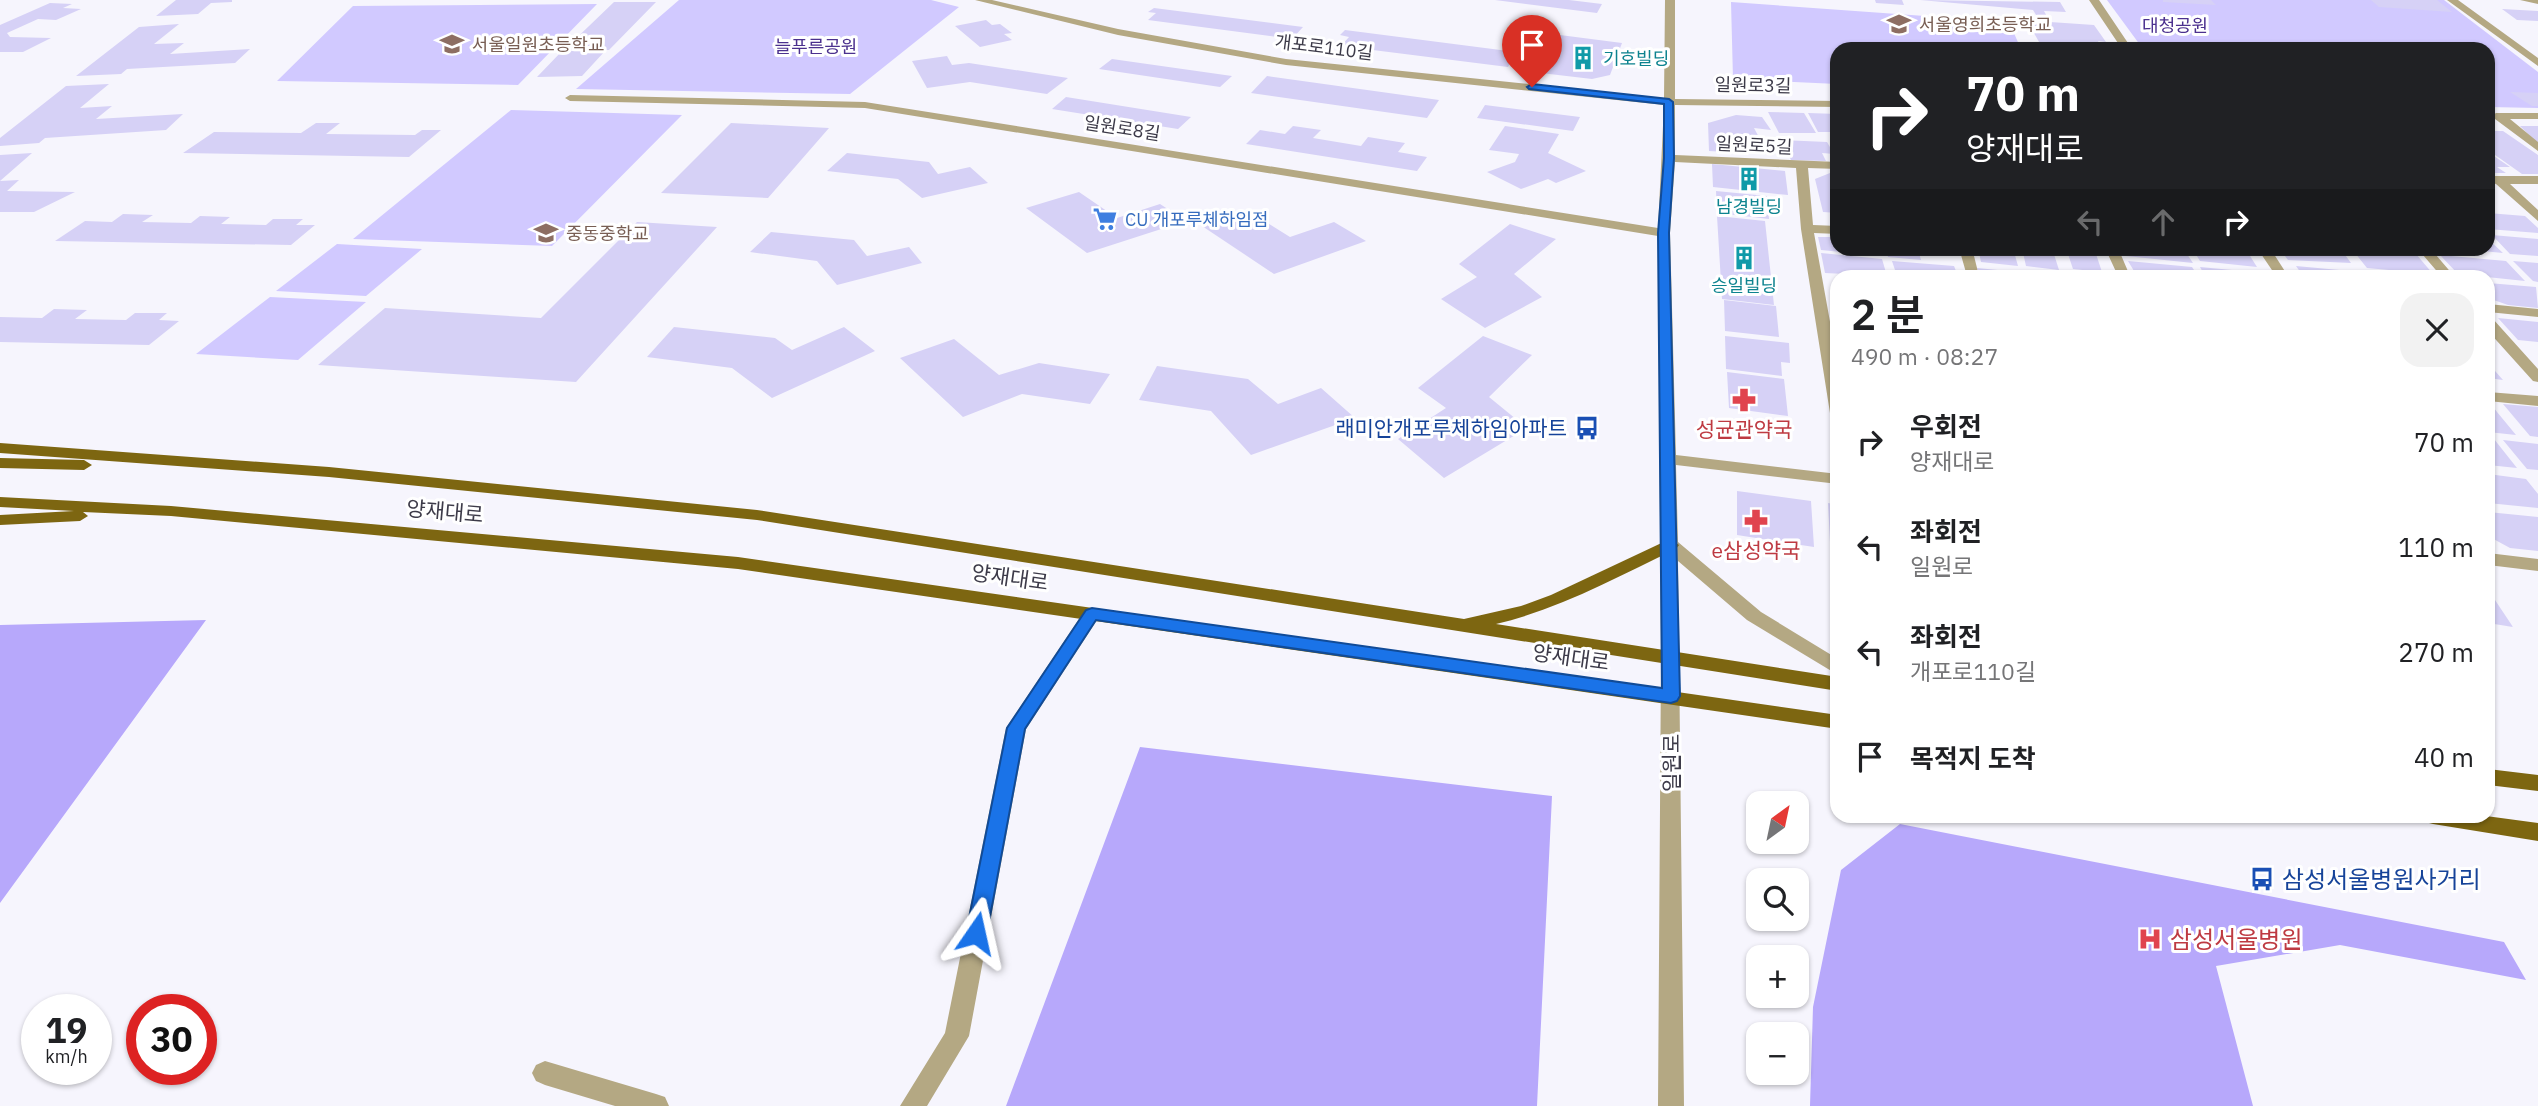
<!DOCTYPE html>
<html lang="ko">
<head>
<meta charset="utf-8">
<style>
  body { margin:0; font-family:"IBM Plex Sans","Noto Sans KR",sans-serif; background:#f2f2f2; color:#202124; height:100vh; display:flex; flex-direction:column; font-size:26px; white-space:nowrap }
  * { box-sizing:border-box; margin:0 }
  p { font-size:23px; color:#757577 }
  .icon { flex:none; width:38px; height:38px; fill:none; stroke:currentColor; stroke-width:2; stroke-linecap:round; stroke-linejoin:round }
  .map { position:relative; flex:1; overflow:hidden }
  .drawer { position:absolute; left:1830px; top:270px; width:665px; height:553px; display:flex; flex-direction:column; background:#fff; border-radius:21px; box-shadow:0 2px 5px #0004 }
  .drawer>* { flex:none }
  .top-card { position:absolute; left:1830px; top:42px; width:665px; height:214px; border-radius:21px; box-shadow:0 2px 5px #0004; background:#202124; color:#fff; overflow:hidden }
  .needle { width:46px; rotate:33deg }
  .tools { position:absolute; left:1746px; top:791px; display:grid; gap:14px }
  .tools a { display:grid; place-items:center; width:63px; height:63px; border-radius:14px; background:#fff; box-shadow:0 2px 5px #0004; font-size:35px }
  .speed { position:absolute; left:21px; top:994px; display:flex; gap:14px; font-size:35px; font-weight:700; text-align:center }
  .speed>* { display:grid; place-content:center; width:91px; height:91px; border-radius:50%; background:#fff; box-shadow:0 2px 5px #0004; line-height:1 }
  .speed small { font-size:18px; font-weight:400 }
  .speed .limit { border:10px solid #d22; background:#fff; color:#111 }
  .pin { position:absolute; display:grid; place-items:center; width:60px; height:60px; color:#fff; margin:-72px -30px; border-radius:50% 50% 50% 0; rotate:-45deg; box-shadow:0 0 7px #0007 }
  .pin .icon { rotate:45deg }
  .me { position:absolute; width:77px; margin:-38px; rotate:11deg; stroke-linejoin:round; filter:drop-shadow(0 0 5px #0008) }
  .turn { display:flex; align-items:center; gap:24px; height:147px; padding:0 21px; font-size:32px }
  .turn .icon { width:91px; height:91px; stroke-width:2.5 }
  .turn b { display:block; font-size:49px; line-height:60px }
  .lanes { display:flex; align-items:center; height:66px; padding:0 21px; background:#0003; justify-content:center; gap:35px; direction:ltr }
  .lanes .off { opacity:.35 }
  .round { display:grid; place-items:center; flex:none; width:74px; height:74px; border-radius:21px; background:#f2f2f2 }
  .overview { display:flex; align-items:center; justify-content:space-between; height:119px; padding:0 21px }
  h1 { font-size:42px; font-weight:600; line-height:52px }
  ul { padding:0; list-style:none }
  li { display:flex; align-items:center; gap:21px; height:105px; padding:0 21px }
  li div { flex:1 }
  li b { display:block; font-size:26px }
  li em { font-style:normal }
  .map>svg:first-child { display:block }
  .green { fill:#d1c9ff }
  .forest { fill:#b7a8fb }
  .building { fill:#d6d1f6 }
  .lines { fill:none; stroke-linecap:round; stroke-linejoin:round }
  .minor { fill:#b4a883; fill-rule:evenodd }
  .major { fill:#7d6611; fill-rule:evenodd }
  .route { fill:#1a73e8; stroke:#114b97; stroke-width:2 }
  .labels { text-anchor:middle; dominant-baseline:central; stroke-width:6; stroke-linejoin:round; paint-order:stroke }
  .far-education-label { font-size:18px; fill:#785e54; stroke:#fff; text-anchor:start }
  .far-park-label { font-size:18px; fill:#4b308e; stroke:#fff }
  .far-street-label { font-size:18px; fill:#3d3b49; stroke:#fff }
  .far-culture-label { font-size:18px; fill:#0d838f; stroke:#fff }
  .far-shop-label { font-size:18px; fill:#366cbe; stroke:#fff; text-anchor:start }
  .transit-label { font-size:21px; fill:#164399; stroke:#fff; text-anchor:end }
  .health-label { font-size:21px; fill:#be3a42; stroke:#fff }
  .street-label { font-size:21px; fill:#3d3b49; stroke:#fff }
  .near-transit-label { font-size:24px; fill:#164399; stroke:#fff; text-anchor:start }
  .near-health-label { font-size:24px; fill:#be3a42; stroke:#fff; text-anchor:start }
</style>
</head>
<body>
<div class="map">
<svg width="2538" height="1106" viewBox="0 0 2538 1106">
  <rect width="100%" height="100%" fill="#f6f5fd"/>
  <!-- green -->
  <path class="green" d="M679 0H931L959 7 850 94 576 89Z
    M2107 0H2444L2538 72V108L2489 107 2488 49H2143Z
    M1731 2 2009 22 2021 49H1838L1837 84 1733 79Z
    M597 4 518 85 277 81 353 6Z
    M511 110 682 115 552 246 353 239Z
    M337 244 422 249 366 296 276 291Z
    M270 297 366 302 298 360 196 354Z"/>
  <!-- forest -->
  <path class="forest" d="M206 620 0 903V625Z
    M1140 747 1552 796 1537 1106H1006Z
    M1900 824 2504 942 2526 980 2340 945 2216 966 2253 1106H1810L1813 1007 1841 870Z"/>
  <!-- building -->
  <path class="building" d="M176 0H232V2L211 3 198 14 156 16Z
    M1495 0H1569L1602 4 1597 13Z
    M1875 0H1902L1904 5 1876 3Z
    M1920 0 2060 2 2066 12 2044 11 2050 22 2094 25 2106 42 2098 41 2103 49H2043L2025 17 2038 18 2033 10Z
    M2163 0H2211L2216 5 2163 2Z
    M2371 0H2437L2452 12 2379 7Z
    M614 2H656L609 50H564Z
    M50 3 72 4 63 8 81 9 56 20 38 19 7 33 10 37 51 38 23 52H0V25Z
    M1154 8 1303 27 1292 39 1148 20 1156 13 1148 12Z
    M2502 9 2538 11V21L2517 20Z
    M986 20 992 25 1000 24 1012 33 1004 34 1012 40 980 47 955 26Z
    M179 24 154 44 184 43 170 54 250 49 235 63 127 69 121 74 76 76 139 27Z
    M1345 30 1516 52 1508 67 1341 46 1349 37 1340 35Z
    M1560 35 1622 43 1610 75 1592 79 1541 73Z
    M562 51H605L582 76 537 77Z
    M947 56 952 65 969 63 1068 78 1047 94 970 82 927 88 912 61Z
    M1112 59 1232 76 1220 87 1099 69Z
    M1267 76 1439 100 1427 118 1251 93Z
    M109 84 80 108 112 106 96 119 183 114 166 130 45 138 39 143 0 146V138L66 86Z
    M2510 92 2538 93V106H2532Z
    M1066 97 1191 117 1178 129 1052 109Z
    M1485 105 1580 117 1573 131 1477 118Z
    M1768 112 1804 113 1816 133H1779Z
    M1808 113 1838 114V132H1818Z
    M1736 115 1762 117 1771 130 1754 128 1768 154 1709 151 1708 123Z
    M316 123H340L326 134 415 135 422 130H441L409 157 183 153 214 132 301 133Z
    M731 123 829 128 768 198 661 193Z
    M1293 126 1321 130 1313 138 1361 146 1368 137 1405 143 1398 152 1427 157 1417 171 1246 144 1260 130 1285 134Z
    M1505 126 1559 134 1548 153 1586 171 1556 183 1548 179 1521 189 1487 172 1515 162 1519 154 1489 150Z
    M2520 126H2538V144Z
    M2488 131H2503L2538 155V174H2522L2488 150Z
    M1781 140 1827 142 1834 154 1822 153 1826 161 1791 160Z
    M2488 152 2510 167H2497L2506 173H2488Z
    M32 153 0 181V155Z
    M847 153 929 162 938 174 970 167 988 183 922 198 898 179 827 171Z
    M1712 164 1785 171 1788 195 1713 187Z
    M1830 173 1838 174V213L1823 212 1815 179Z
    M19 180 7 191 75 192 34 212H0V181Z
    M1716 191 1767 196 1769 219 1717 213Z
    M1079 192 1117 218 1160 204 1186 221 1087 253 1026 208Z
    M1248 211 1290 237 1334 222 1366 241 1274 274 1202 226Z
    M2488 213 2525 216 2538 228V233L2488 229Z
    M123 214 153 215 142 222 191 223 200 216 230 217 221 224 266 225 273 219H303L296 225H315L291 245 55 241 85 221 112 222Z
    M1717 216 1765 221 1774 305 1722 299Z
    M637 222 717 227 576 382 318 365 385 308 541 318Z
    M1510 224 1556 239 1514 274 1542 297 1485 328 1441 299 1477 277 1459 264Z
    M771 232 854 240 867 256 909 247 922 263 837 285 817 261 750 252Z
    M2492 235 2538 239V256L2510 254Z
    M1818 237H1838V248H1880L1882 256 1821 250Z
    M2488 239 2503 253 2472 250 2488 248Z
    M1886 248H1946L1948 256 1919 253 1921 260 1888 257Z
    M1978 248H2013L2018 266 1981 262Z
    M2022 248H2052L2059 270 2026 266Z
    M2066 248H2094L2102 272 2073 269Z
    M2122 248H2183L2193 263 2126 256Z
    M2192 248H2245L2257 267 2200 261Z
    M2279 248H2340L2351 263 2288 260Z
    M2351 248 2416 254 2433 274 2367 268Z
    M1821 253 1882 259 1887 276 1825 273Z
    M2440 255 2506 261 2525 281 2458 274Z
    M1892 261 1954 266 1958 276H1897Z
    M2128 261 2192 267 2198 276H2137Z
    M2513 261 2538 263V282L2533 281Z
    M2296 266 2361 272 2365 276H2303Z
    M2200 267 2264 273 2267 276H2205Z
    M1977 268 2040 274 2041 276H1980Z
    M2488 283 2536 287 2538 308 2508 305 2488 298Z
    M1724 300 1776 306 1779 337 1725 331Z
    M54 309 87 310 75 319 126 320 135 313H167L159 320 179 321 149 345 0 342V317L42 318Z
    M2498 318 2538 322V342L2518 340Z
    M674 327 775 338 792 350 844 327 875 351 772 398 732 368 647 357Z
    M1483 336 1532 355 1489 397 1527 428 1444 478 1398 439 1446 408 1418 388Z
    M1725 336 1789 343 1790 363 1781 362 1782 376 1726 369Z
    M954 339 999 375 1039 363 1110 374 1090 404 1022 394 963 417 900 358Z
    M2488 363 2503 380 2488 378Z
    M1157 366 1248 379 1278 404 1321 388 1355 418 1251 455 1211 411 1139 400Z
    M1727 372 1784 379 1788 416 1729 408Z
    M2488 401 2516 435 2488 432Z
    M2503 404 2538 407V437L2530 436Z
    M2488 439H2494L2517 468 2488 465Z
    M2503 440 2538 444V470L2527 469Z
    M2488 474 2526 479 2538 494V508L2488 503Z
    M1737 491 1811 501 1814 547 1737 535Z
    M1828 503 1838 505V543L1830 542Z
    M2488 512 2538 517V551L2510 548 2488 536Z
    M2488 594H2491L2513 627 2488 623Z"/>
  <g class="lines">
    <!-- minor -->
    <path class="minor" d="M975 0H992L1118 29 1286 59 1664 98 1665 0H1675V99L1838 101V107L1675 105V155L1838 162V169L1808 168 1813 225 1838 226V234L1814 233 1838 366V417L1830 413 1801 229 1796 168 1675 162 1670 233 1676 455 1838 474V484L1676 465 1678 542 1761 612 1838 659V675L1747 620 1678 561 1684 1106H1658L1661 659 1658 236 865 108 570 101 565 98 570 95 865 102 1658 228 1664 105 1286 65 1118 35Z
      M2089 0H2099L2132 49H2122Z
      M2447 0H2458L2538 58V66Z
      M2520 0H2538V4Z
      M2538 113V119H2510L2538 142V151L2491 116 2496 113Z
      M2538 176V184H2510L2538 210V221L2496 184 2488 182 2489 177 2493 176Z
      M1959 248H1972L1979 276H1967Z
      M2105 248H2118L2130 276H2118Z
      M2257 248H2270L2288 276H2276Z
      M2417 248H2430L2454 276H2441Z
      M2488 304 2538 309V317L2488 312Z
      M2488 318 2493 319 2538 369V382L2533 381 2488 331Z
      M2488 392 2538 396V406L2488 401Z
      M2488 553 2538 559V571L2488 565Z
      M1092 608 1099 610 1101 614 1026 729 969 1036 927 1106H900L945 1033 1006 728 1085 610Z
      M545 1061 656 1094 665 1097 669 1106H615L545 1085 536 1081 532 1073 536 1065Z"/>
    <!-- major -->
    <path class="major" d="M0 443 329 467 757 510 1464 619 1521 606 1551 595 1670 539 1679 545 1676 549C1617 577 1560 609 1496 624L1838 677V691L757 520 329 477 0 453Z
      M0 458 84 460 92 465 84 470 0 468Z
      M0 497 171 506 738 557 1838 715V729L738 569 171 516 83 512 88 516 80 521 0 525V515L74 511 0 507Z
      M2488 769 2538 775V791L2488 785Z
      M2423 816H2486L2538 823V841L2433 824 2425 822Z"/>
  </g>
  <!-- route -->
  <path class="route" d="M1532 84 1669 99 1673 102 1674 158 1669 233 1680 696 1677 701 1671 703 1096 620 1025 729 987 933 984 940 976 942 969 940 966 933 1007 728 1086 610 1092 608 1662 688 1658 233 1664 158V104L1529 89 1527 87Z"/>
  <!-- icons -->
  <defs>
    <g id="school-bare" transform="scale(1.89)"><path d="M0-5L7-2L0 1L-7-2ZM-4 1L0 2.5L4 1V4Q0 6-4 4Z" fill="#8d6e63" stroke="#fff" stroke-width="2.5" paint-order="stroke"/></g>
    <g id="building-bare" transform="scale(1.89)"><path d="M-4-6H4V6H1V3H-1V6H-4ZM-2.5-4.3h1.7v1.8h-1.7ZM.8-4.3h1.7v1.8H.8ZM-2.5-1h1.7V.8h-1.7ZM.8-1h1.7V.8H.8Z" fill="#0f9aa8" stroke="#fff" stroke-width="2.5" paint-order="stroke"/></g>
    <g id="supermarket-bare" transform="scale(1.89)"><path d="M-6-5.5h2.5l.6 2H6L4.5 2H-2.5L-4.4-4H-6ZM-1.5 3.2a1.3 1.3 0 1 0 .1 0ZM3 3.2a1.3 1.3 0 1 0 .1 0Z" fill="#3f7fe0" stroke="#fff" stroke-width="2.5" paint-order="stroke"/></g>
    <g id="pharmacy-bare" transform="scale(1.89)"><path d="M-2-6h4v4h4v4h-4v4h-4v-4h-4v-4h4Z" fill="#e0444e" stroke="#fff" stroke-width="2.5" paint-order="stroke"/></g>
    <g id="bus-bare" transform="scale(1.89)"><path d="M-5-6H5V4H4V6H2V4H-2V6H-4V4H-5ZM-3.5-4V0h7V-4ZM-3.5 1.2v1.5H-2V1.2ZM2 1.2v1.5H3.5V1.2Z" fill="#1a4fb4" stroke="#fff" stroke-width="2.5" paint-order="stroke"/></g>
    <g id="hospital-bare" transform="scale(1.89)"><path d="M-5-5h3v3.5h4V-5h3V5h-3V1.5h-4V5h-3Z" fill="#e0444e" stroke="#fff" stroke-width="2.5" paint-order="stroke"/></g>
  </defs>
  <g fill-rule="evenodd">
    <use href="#school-bare" x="1899" y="24"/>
    <use href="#school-bare" x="452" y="44"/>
    <use href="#building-bare" x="1583" y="58"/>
    <use href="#building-bare" x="1749" y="179"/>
    <use href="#supermarket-bare" x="1105" y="219"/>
    <use href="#school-bare" x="546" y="233"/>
    <use href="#building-bare" x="1744" y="258"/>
    <use href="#pharmacy-bare" x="1744" y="400"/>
    <use href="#bus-bare" x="1587" y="428"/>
    <use href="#pharmacy-bare" x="1756" y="521"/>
    <use href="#bus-bare" x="2262" y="879"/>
    <use href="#hospital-bare" x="2150" y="939"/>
  </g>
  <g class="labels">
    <!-- far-education labels -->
    <g class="far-education-label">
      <text x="1919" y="24">서울영희초등학교</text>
      <text x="472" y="44">서울일원초등학교</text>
      <text x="566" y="233">중동중학교</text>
    </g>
    <!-- far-park labels -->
    <g class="far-park-label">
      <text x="2175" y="25">대청공원</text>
      <text x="816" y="46">늘푸른공원</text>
    </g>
    <!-- far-street labels -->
    <g class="far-street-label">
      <text transform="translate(1324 47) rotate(7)">개포로110길</text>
      <text transform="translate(1753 85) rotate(1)">일원로3길</text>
      <text transform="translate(1122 128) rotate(9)">일원로8길</text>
      <text transform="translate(1754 145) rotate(3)">일원로5길</text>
    </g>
    <!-- far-culture labels -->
    <g class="far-culture-label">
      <text x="1603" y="58" text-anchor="start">기호빌딩</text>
      <text x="1749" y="206">남경빌딩</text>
      <text x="1744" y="285">승일빌딩</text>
    </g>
    <!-- far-shop labels -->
    <g class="far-shop-label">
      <text x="1125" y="219">CU 개포루체하임점</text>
    </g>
    <!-- transit labels -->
    <g class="transit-label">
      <text x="1567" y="428">래미안개포루체하임아파트</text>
    </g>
    <!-- health labels -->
    <g class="health-label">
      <text x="1744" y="429">성균관약국</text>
      <text x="1756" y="550">e삼성약국</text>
    </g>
    <!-- street labels -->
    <g class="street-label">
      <text transform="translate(445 511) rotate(5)">양재대로</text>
      <text transform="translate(1010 577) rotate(8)">양재대로</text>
      <text transform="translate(1571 657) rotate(8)">양재대로</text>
      <text transform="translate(1671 763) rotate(-90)">일원로</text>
    </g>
    <!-- near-transit labels -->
    <g class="near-transit-label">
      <text x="2282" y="879">삼성서울병원사거리</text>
    </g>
    <!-- near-health labels -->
    <g class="near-health-label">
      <text x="2170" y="939">삼성서울병원</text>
    </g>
  </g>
</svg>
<div class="tools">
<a><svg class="needle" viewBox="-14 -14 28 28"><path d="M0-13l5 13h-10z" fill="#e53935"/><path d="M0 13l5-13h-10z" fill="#757577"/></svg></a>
<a><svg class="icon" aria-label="search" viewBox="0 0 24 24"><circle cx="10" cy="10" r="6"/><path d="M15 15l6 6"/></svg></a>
<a>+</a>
<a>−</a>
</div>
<div class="speed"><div>19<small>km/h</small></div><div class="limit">30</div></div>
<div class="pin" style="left:1532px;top:87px;background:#d93025"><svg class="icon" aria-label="arrive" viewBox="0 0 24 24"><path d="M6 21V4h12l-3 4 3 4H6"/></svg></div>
<svg class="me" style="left:976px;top:933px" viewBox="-20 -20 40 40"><path d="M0-17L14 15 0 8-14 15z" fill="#1a73e8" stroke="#fff" stroke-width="4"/></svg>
<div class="top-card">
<div class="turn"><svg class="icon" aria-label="right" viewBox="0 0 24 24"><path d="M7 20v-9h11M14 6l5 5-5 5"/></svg><div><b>70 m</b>양재대로</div></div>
<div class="lanes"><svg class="icon off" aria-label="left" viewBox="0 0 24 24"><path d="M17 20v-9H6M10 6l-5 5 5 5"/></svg><svg class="icon off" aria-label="ahead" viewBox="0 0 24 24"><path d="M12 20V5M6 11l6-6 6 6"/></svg><svg class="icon" aria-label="right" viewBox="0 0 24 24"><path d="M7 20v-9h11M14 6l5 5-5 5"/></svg></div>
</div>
<section class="drawer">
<div class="overview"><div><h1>2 분</h1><p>490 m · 08:27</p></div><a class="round"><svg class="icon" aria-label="close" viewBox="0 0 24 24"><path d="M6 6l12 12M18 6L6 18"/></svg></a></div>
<ul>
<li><svg class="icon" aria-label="right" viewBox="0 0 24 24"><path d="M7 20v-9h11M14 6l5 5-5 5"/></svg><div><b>우회전</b><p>양재대로</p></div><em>70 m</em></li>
<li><svg class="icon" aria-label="left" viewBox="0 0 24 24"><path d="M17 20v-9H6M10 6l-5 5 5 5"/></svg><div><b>좌회전</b><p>일원로</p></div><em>110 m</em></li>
<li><svg class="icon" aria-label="left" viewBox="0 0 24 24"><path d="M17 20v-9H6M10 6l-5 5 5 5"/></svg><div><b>좌회전</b><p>개포로110길</p></div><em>270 m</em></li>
<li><svg class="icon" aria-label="arrive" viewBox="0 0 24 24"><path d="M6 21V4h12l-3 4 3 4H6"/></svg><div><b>목적지 도착</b></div><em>40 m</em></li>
</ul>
</section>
</div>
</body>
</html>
